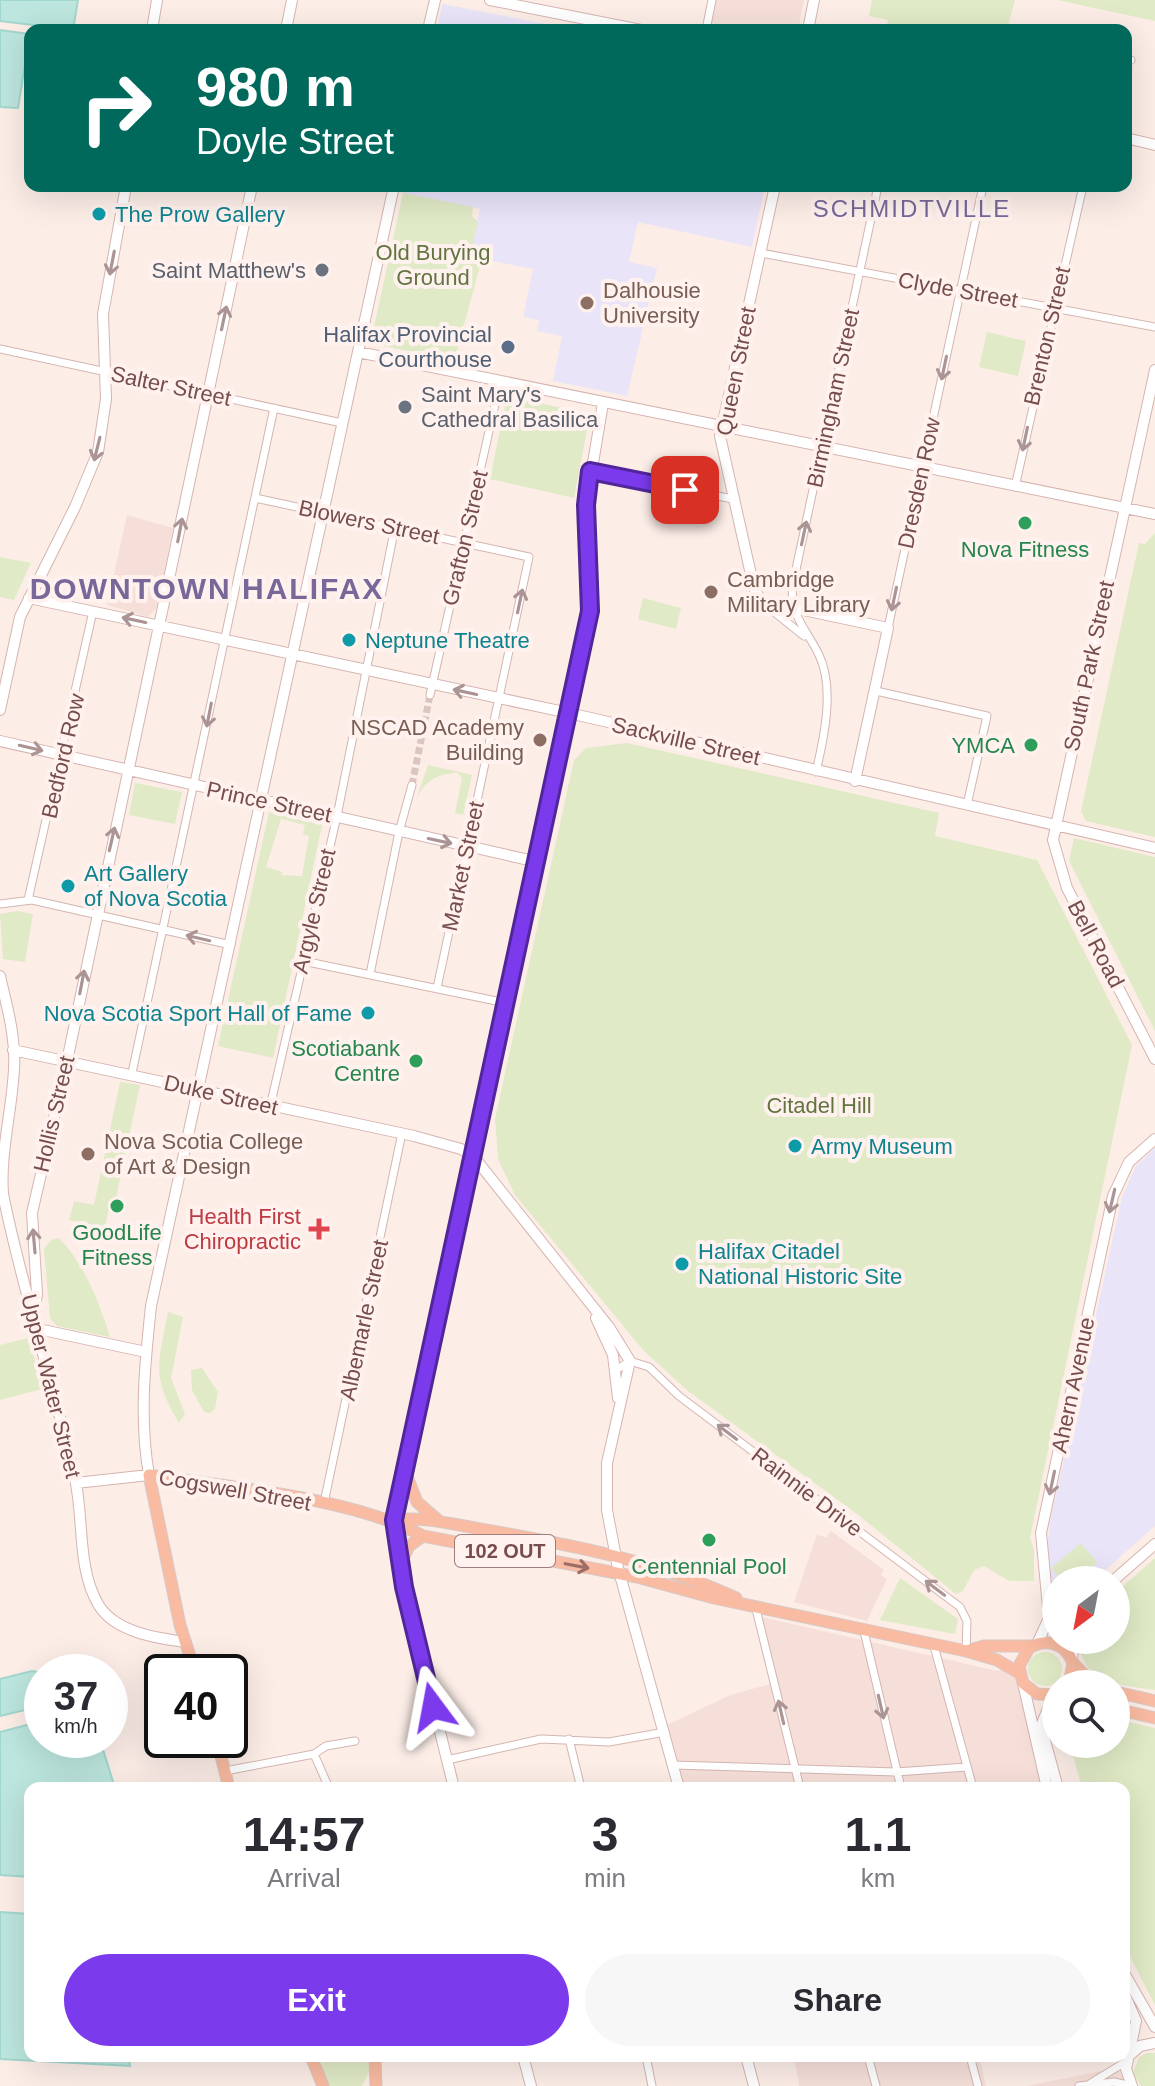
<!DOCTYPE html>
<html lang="en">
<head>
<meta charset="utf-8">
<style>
  body { margin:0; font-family:Helvetica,sans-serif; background:#f7f7f7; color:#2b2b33; height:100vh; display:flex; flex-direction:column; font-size:30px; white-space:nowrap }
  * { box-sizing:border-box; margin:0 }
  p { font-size:26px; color:#7c7c81 }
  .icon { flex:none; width:44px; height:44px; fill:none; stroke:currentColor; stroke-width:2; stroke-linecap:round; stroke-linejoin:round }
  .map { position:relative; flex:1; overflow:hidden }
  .side { position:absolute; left:24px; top:1782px; width:1106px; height:280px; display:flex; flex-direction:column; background:#fff; border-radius:16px; box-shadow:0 8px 32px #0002 }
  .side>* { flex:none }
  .banner { position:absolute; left:24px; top:24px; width:1108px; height:168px; border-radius:16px; box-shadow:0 8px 32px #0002; background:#00695c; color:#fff; overflow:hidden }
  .needle { width:52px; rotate:212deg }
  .controls { position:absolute; left:1042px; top:1566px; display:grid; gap:16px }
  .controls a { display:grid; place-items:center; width:88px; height:88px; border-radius:50%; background:#fff; box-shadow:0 8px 32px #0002; font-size:40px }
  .speed { position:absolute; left:24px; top:1654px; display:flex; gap:16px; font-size:40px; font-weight:700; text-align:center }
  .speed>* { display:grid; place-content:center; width:104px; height:104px; border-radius:50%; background:#fff; box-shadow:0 8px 32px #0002; line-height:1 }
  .speed small { font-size:20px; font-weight:400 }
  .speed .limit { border:4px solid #111; border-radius:12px; background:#fff; color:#111 }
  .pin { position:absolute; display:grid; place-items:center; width:68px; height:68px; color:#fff; margin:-34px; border-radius:16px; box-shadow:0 4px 12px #0006 }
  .me { position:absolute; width:88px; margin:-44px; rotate:347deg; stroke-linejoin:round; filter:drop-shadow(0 0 6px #0008) }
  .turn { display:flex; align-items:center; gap:28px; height:168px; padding:0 40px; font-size:36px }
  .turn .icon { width:104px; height:104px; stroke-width:2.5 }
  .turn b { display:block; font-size:56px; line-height:68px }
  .eta { display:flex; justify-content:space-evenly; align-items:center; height:136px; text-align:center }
  .eta b { font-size:48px; font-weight:600; line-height:56px }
  .cta { display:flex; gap:16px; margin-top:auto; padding:16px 40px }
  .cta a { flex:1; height:92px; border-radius:48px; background:#7c3aed; color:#fff; font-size:32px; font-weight:600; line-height:92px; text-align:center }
  .cta a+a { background:#f7f7f7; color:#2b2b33 }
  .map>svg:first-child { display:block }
  .residential { fill:#f6dfd9 }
  .education { fill:#eae4f9 }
  .green { fill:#e0eac6; fill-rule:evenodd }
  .water { fill:#bce6de; stroke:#a2d7ce; stroke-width:2 }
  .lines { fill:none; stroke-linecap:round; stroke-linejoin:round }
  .street-tunnel { stroke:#dac5c0; stroke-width:7; stroke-dasharray:7 3.5; stroke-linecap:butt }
  .street-casing { stroke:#d3b6b2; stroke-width:9 }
  .secondary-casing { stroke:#d6b4b0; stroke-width:12 }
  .primary-casing { stroke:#d6cac9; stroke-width:13 }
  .street { stroke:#fff; stroke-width:7 }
  .secondary { stroke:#fff; stroke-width:10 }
  .primary { stroke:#f9bba1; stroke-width:11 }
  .oneway { stroke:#ad9494 }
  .oneway2 { stroke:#9d6e66 }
  .route-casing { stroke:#51269a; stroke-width:20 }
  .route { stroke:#7c3aed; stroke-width:14 }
  .culture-dot { fill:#0f9aa8; stroke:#fff2ee; stroke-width:3 }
  .worship-dot { fill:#6b7280; stroke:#fff2ee; stroke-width:3 }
  .education-dot { fill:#8d6e63; stroke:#fff2ee; stroke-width:3 }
  .service-dot { fill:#5c6f8a; stroke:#fff2ee; stroke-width:3 }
  .leisure-dot { fill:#2e9e5b; stroke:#fff2ee; stroke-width:3 }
  .health-dot { fill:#e0444e; stroke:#fff2ee; stroke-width:3 }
  .labels { text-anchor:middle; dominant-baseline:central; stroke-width:8; stroke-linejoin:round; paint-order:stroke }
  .shield { fill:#fff2ee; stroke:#9f7e7d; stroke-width:2 }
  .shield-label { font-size:20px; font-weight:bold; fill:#764d4c }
  .culture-label { font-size:22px; fill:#0d838f; stroke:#fff2ee; text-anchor:start }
  .park-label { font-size:22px; fill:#627541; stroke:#fff2ee }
  .worship-label { font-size:22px; fill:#5b616d; stroke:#fff2ee; text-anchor:end }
  .education-label { font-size:22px; fill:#785e54; stroke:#fff2ee; text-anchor:start }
  .street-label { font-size:22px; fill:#764d4c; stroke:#fff2ee }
  .service-label { font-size:22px; fill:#4e5e75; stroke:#fff2ee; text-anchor:end }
  .leisure-label { font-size:22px; fill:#27864d; stroke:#fff2ee }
  .health-label { font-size:22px; fill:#be3a42; stroke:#fff2ee; text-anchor:end }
  .neighbourhood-label { font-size:24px; letter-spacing:2px; fill:#786899; stroke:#fff2ee }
  .district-label { font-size:30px; font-weight:bold; letter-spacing:2px; fill:#786899; stroke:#fff2ee }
</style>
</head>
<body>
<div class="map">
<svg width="1155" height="2086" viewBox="0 0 1155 2086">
  <rect width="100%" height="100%" fill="#fcede7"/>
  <!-- residential -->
  <path class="residential" d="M715 0H804L798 30H709Z
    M127 515 173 528 157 607 148 617 107 605Z
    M831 1531 884 1570 881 1575 887 1579 867 1621 794 1602 817 1534 826 1538Z
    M758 1616 997 1671 1022 1665 1052 1788H681L663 1727 730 1695 774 1683Z
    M794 2056H979L986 2086H799Z
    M1117 2068 1128 2086H1026Z"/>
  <!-- education -->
  <path class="education" d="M442 4 577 30H437Z
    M404 186H765L752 247 638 222 629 262 657 268 627 396 553 381 562 336 537 331 539 320 523 317 533 269 482 259 473 243 480 209 403 193Z
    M1155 1148V1526L1094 1580H1056V1625L1047 1551 1050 1522 1122 1197 1136 1166Z"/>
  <!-- green -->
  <path class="green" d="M872 0H1015L1007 30 932 27 931 30H886L888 20 869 16Z
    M1057 0H1155V21Z
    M403 193 473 207 472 216 478 222 473 243 482 259 454 361 375 344 372 336Z
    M987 332 1026 341 1018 376 979 367Z
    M517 398 590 414 574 498 490 479 504 410 508 402Z
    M1155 533V837L1086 821 1081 811 1139 543 1145 544Z
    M0 557 31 563 14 600 0 597Z
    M643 598 681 608 676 629 638 619Z
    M627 743 939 813 935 836 1037 860 1132 1045 1030 1538 1034 1549V1581H1009L984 1566 974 1570 963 1591 956 1594 857 1514 688 1391 644 1351 515 1195 498 1159 495 1119 574 760 586 748Z
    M428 765 472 775 463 815 455 813 462 778 458 773C436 773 422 783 415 803Z
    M135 783 182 792 175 824 129 815Z
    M269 812 322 825 273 1058 218 1046ZM281 819 305 825 303 834 309 836 302 876 282 875V872L266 867Z
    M1074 838 1155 857V1031L1069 861Z
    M18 911 33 914 25 962 3 959 0 914Z
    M120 1082 140 1085 114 1207H109L105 1228 69 1220 74 1201 94 1205Z
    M59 1238C84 1263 100 1304 110 1337L57 1326 50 1318 44 1249 51 1240Z
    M168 1312 183 1317 171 1378 185 1414 179 1423C151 1376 158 1364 168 1312Z
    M29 1338 42 1389 0 1400V1345Z
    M202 1368 218 1392 215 1409 210 1413 204 1412 192 1390 191 1370Z
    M1081 1543 1097 1562 1076 1580H1062L1051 1568Z
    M1155 1558V1690C1118 1684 1083 1685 1078 1640H1116V1592Z
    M900 1578 958 1619 955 1634 880 1620Z
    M1028 1669a17 17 0 1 1 34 0a17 17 0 1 1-34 0Z
    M1116 1719 1155 1728V2005L1124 1945V1788H1082L1070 1744H1116Z
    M1147 2053H1155V2086H1141L1133 2073 1139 2057Z
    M323 2056H369L371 2068 362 2086H330L321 2069Z"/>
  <!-- water -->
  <path class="water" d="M0 0H78L73 30 0 21Z
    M0 30 30 34 18 108 0 107Z
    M32 1671 42 1673V1706L0 1716V1679Z
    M42 1721V1740H100L115 1788H30V1877L0 1875V1732Z
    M0 1912 30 1914V2056H129L130 2066 0 2059Z"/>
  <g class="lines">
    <!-- street-tunnel -->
    <path class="street-tunnel" d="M412 785 430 695"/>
    <!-- street casing -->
    <g class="street-casing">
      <path id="street" d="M706 30 712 0
        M1126 59 1131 60
        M761 253 1155 327
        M0 349 342 423
        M590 471 733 499
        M1015 487 1083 186
        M255 498 529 557 437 988
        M763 603 804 636
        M888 628 983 186
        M876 691 987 716 967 805
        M430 695 500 382
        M816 772C824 738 835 688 819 655 806 628 793 621 792 588L878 186
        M28 900 93 611
        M0 904 32 900 231 945
        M303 961 506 1003
        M370 974 399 832 412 785
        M132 1073 274 408
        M270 1107 337 816 395 527
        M616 1370 630 1361 649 1367 679 1396 960 1607 967 1621 966 1651
        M324 1503 402 1133
        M755 1605 800 1788
        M864 1631 901 1788
        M934 1646 973 1788
        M569 1739 581 1788
        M314 1754 329 1788
        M447 1760 541 1739 609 1742 665 1732
        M673 1765 896 1772 967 1767
        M225 1771 314 1754 326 1746 355 1741
        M646 2056 652 2086
        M868 2056 876 2086
        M970 2056 978 2086
        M1091 2083 1127 2061
        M1079 2086 1114 2082 1132 2086"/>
    </g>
    <!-- secondary casing -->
    <g class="secondary-casing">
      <path id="secondary" d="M490 0 641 30
        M152 30 157 0
        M286 30 292 0
        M428 30 435 0
        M808 30 814 0
        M1126 138 1155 145
        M775 186 720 436 754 588 761 601 888 628 855 781
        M358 352 1155 514
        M1155 370 1053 840 1067 888 1155 1059
        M29 598 569 713 1155 848
        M0 710 20 617 75 507 98 452 106 399 103 314 126 186
        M0 741 538 862
        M0 976C7 1007 16 1037 14 1069 12 1111 0 1152 3 1194 22 1290 54 1383 75 1479 84 1518 77 1568 98 1604 114 1632 156 1638 185 1642
        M13 1050 414 1136 461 1149 474 1157 609 1327 630 1361 607 1463V1510L618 1568 679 1788
        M34 1314 37 1294 32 1213 67 1061 252 186
        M596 1318 613 1355 618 1398
        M38 1329 146 1352
        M76 1483 149 1475C139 1418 145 1363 151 1306L394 186
        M1114 1580 1155 1544
        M1037 1644 1049 1618 1041 1533 1113 1196 1129 1162 1155 1139
        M1072 1659 1074 1640
        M1023 1683 1047 1788
        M1053 1696 1041 1726 1058 1788
        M454 1788 404 1587 394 1520 590 611 586 505 603 403
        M1124 1973 1155 2027
        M1124 1993 1136 2021 1126 2069 1132 2086
        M1131 2054 1140 2046 1155 2043
        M523 2056 531 2086
        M746 2056 754 2086"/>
    </g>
    <!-- primary casing -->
    <g class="primary-casing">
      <path id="primary" d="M405 1471 417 1502 439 1521
        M394 1520C424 1516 455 1525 486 1530 571 1545 657 1561 736 1598
        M400 1565 409 1546 423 1536
        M966 1651 984 1646H1032
        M1073 1663 1093 1684
        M195 1672 180 1625 149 1475C229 1487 354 1498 423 1536L637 1577 714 1598 966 1651 997 1660 1019 1673
        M1116 1692 1155 1701
        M1056 1695 1037 1694 1023 1683 1019 1666 1029 1648C1047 1637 1066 1644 1073 1663L1069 1684
        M1116 1709 1155 1718
        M217 1740 229 1788
        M311 2056 323 2086
        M375 2056 376 2086"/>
    </g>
    <!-- street -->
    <use href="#street" class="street"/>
    <!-- secondary -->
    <use href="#secondary" class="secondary"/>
    <!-- primary -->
    <use href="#primary" class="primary"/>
  </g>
  <!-- one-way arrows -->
  <defs><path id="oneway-shaft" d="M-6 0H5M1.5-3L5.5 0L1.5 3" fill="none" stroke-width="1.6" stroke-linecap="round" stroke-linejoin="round" transform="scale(2)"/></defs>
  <g class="oneway">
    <use href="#oneway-shaft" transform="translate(112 263) rotate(101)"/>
    <use href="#oneway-shaft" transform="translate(224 318) rotate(-78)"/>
    <use href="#oneway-shaft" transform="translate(944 368) rotate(102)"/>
    <use href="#oneway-shaft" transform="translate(1025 439) rotate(102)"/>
    <use href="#oneway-shaft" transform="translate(97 449) rotate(104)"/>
    <use href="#oneway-shaft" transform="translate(180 530) rotate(-79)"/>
    <use href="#oneway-shaft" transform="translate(804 533) rotate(-78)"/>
    <use href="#oneway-shaft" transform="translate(894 599) rotate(102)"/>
    <use href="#oneway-shaft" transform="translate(520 601) rotate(-78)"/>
    <use href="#oneway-shaft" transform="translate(134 620) rotate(-168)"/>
    <use href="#oneway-shaft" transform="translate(465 692) rotate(-168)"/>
    <use href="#oneway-shaft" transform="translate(209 715) rotate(101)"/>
    <use href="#oneway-shaft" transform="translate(31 748) rotate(13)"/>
    <use href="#oneway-shaft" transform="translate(112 839) rotate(-77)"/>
    <use href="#oneway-shaft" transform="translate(440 841) rotate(12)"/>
    <use href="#oneway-shaft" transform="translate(198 938) rotate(-167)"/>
    <use href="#oneway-shaft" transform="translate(82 982) rotate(-79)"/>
    <use href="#oneway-shaft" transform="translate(1112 1201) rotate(103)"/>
    <use href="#oneway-shaft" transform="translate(34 1241) rotate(-95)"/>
    <use href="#oneway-shaft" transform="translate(727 1432) rotate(-143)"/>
    <use href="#oneway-shaft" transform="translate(1052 1483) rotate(102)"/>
    <use href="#oneway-shaft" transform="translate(935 1588) rotate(-143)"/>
    <use href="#oneway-shaft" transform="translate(881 1707) rotate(77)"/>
    <use href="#oneway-shaft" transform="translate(781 1712) rotate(-103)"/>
  </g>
  <use class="oneway2" href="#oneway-shaft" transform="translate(577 1566) rotate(11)"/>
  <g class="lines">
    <!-- route casing -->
    <g class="route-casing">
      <path id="route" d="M433 1707 404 1587 394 1520 590 611 586 505 590 471 685 490"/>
    </g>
    <!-- route -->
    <use href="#route" class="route"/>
  </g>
  <!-- markers -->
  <g class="culture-dot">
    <circle cx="99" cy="214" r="8"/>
    <circle cx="349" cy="640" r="8"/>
    <circle cx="68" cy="886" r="8"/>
    <circle cx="368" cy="1013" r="8"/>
    <circle cx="795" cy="1146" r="8"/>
    <circle cx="682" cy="1264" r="8"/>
  </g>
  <g class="worship-dot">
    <circle cx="322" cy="270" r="8"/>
    <circle cx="405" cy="407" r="8"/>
  </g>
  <g class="education-dot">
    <circle cx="587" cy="303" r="8"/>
    <circle cx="711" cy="592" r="8"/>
    <circle cx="540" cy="740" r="8"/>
    <circle cx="88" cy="1154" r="8"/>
  </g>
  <circle class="service-dot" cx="508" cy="347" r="8"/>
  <g class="leisure-dot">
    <circle cx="1025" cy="523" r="8"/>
    <circle cx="1031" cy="745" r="8"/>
    <circle cx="416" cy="1061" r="8"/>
    <circle cx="117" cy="1206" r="8"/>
    <circle cx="709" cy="1540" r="8"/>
  </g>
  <path class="health-dot" d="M315 1217h8v8h8v8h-8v8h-8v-8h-8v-8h8z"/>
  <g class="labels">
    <!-- shield labels -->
    <rect class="shield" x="455" y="1535" width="100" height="32" rx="6"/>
    <g class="shield-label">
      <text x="505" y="1551">102 OUT</text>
    </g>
    <!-- culture labels -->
    <g class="culture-label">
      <text x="115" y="214">The Prow Gallery</text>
      <text x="365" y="640">Neptune Theatre</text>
      <text x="84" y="873">Art Gallery<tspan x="84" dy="25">of Nova Scotia</tspan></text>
      <text x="352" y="1013" text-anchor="end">Nova Scotia Sport Hall of Fame</text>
      <text x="811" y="1146">Army Museum</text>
      <text x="698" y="1251">Halifax Citadel<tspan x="698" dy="25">National Historic Site</tspan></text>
    </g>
    <!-- park labels -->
    <g class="park-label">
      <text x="433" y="252">Old Burying<tspan x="433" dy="25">Ground</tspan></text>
      <text x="819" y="1105">Citadel Hill</text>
    </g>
    <!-- worship labels -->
    <g class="worship-label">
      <text x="306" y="270">Saint Matthew's</text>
      <text x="421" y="394" text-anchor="start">Saint Mary's<tspan x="421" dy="25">Cathedral Basilica</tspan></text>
    </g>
    <!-- education labels -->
    <g class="education-label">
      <text x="603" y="290">Dalhousie<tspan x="603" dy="25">University</tspan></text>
      <text x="727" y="579">Cambridge<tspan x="727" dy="25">Military Library</tspan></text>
      <text x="524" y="727" text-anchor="end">NSCAD Academy<tspan x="524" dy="25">Building</tspan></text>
      <text x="104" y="1141">Nova Scotia College<tspan x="104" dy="25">of Art &amp; Design</tspan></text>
    </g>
    <!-- street labels -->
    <g class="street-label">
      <text transform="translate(958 290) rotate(10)">Clyde Street</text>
      <text transform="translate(1047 336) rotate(-77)">Brenton Street</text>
      <text transform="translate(736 371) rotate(-79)">Queen Street</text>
      <text transform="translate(171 386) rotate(12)">Salter Street</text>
      <text transform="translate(833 398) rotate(-78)">Birmingham Street</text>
      <text transform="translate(919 483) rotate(-78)">Dresden Row</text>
      <text transform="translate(369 522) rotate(12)">Blowers Street</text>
      <text transform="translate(465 538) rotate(-77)">Grafton Street</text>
      <text transform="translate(1089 666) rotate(-78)">South Park Street</text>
      <text transform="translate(686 741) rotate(13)">Sackville Street</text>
      <text transform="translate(63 756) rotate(-77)">Bedford Row</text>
      <text transform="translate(269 802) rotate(12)">Prince Street</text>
      <text transform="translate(463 866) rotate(-78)">Market Street</text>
      <text transform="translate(314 911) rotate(-77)">Argyle Street</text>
      <text transform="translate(1096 944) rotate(62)">Bell Road</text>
      <text transform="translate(221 1095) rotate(13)">Duke Street</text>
      <text transform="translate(54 1114) rotate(-77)">Hollis Street</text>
      <text transform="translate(364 1320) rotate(-78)">Albemarle Street</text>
      <text transform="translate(1073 1385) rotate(-78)">Ahern Avenue</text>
      <text transform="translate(51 1386) rotate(76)">Upper Water Street</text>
      <text transform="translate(235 1490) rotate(10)">Cogswell Street</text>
      <text transform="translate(807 1492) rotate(37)">Rainnie Drive</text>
    </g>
    <!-- service labels -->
    <g class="service-label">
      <text x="492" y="334">Halifax Provincial<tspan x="492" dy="25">Courthouse</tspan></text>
    </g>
    <!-- leisure labels -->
    <g class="leisure-label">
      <text x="1025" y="549">Nova Fitness</text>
      <text x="1015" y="745" text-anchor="end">YMCA</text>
      <text x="400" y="1048" text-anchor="end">Scotiabank<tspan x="400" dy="25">Centre</tspan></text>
      <text x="117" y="1232">GoodLife<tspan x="117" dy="25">Fitness</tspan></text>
      <text x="709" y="1566">Centennial Pool</text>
    </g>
    <!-- health labels -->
    <g class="health-label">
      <text x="301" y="1216">Health First<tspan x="301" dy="25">Chiropractic</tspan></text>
    </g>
    <!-- neighbourhood labels -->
    <g class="neighbourhood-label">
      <text x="912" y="208">SCHMIDTVILLE</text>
    </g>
    <!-- district labels -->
    <g class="district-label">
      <text x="207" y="588">DOWNTOWN HALIFAX</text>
    </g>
  </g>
</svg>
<div class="controls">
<a><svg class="needle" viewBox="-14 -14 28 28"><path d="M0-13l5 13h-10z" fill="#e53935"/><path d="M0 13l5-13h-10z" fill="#7c7c81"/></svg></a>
<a><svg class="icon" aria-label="search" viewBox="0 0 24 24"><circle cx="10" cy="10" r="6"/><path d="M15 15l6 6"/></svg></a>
</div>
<div class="speed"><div>37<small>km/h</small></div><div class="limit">40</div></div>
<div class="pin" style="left:685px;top:490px;background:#d93025"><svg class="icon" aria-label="arrive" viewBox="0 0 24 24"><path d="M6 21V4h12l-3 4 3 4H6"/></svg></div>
<svg class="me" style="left:433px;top:1707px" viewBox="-20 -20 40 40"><path d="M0-17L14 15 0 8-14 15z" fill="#7c3aed" stroke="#fff" stroke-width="4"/></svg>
<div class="banner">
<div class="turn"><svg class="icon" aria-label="right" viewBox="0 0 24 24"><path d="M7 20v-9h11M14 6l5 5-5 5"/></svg><div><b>980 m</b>Doyle Street</div></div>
</div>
<section class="side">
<div class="eta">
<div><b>14:57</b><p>Arrival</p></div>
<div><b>3</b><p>min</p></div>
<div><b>1.1</b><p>km</p></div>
</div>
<div class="cta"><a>Exit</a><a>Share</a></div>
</section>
</div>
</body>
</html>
